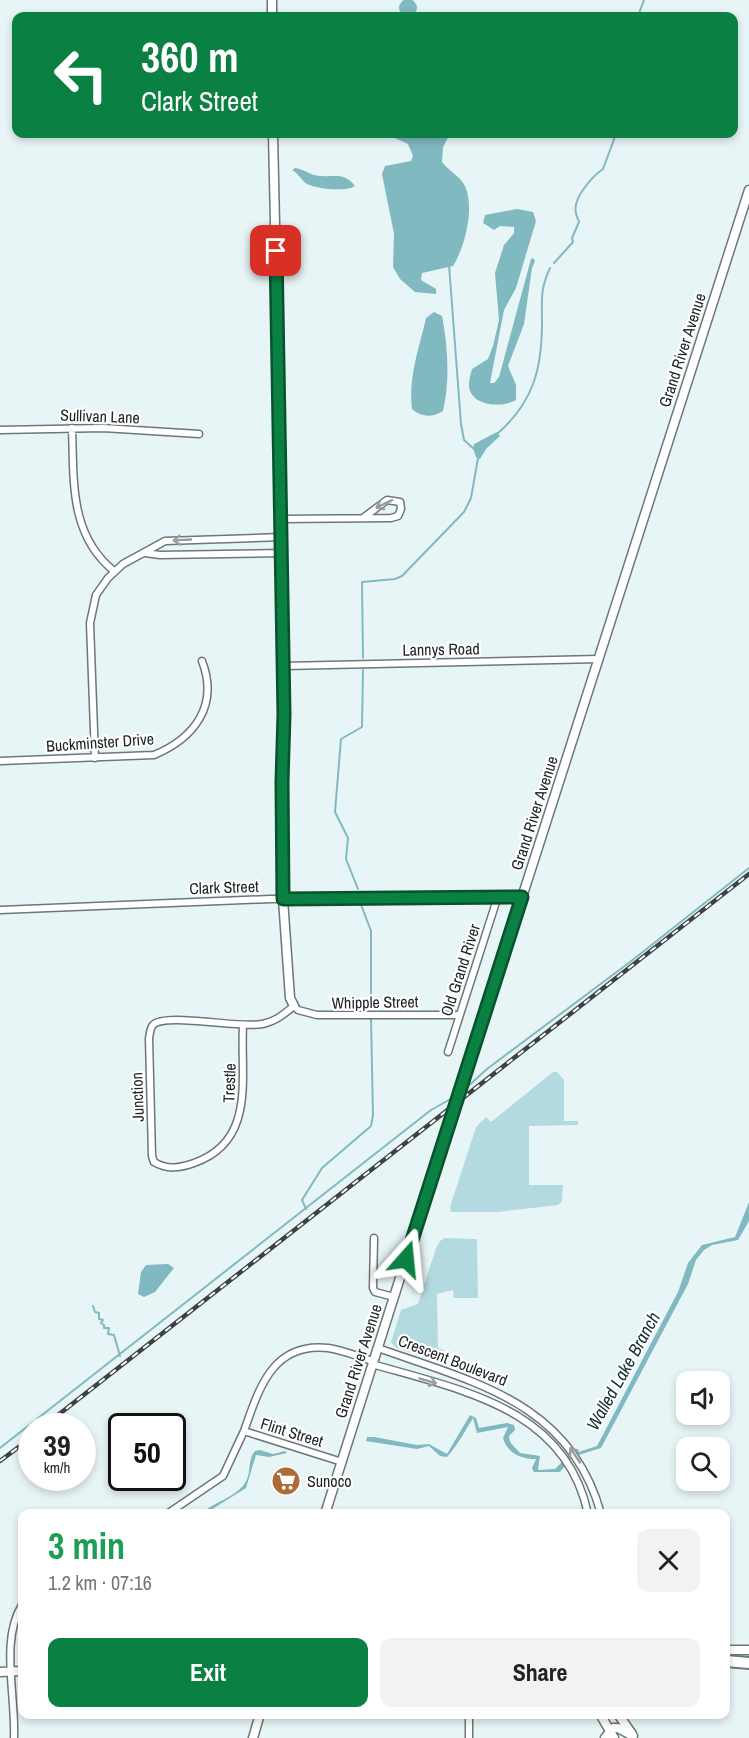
<!DOCTYPE html>
<html lang="en">
<head>
<meta charset="utf-8">
<style>
  body { margin:0; font-family:"Archivo Narrow",sans-serif; background:#f2f2f2; color:#222; height:100vh; display:flex; flex-direction:column; font-size:22px; white-space:nowrap }
  * { box-sizing:border-box; margin:0 }
  p { font-size:20px; color:#767676 }
  .icon { flex:none; width:33px; height:33px; fill:none; stroke:currentColor; stroke-width:2; stroke-linecap:round; stroke-linejoin:round }
  .map { position:relative; flex:1; overflow:hidden }
  .side { position:absolute; left:18px; top:1509px; width:712px; height:210px; display:flex; flex-direction:column; background:#fff; border-radius:12px; box-shadow:0 3px 9px #0003 }
  .side>* { flex:none }
  .guide { position:absolute; left:12px; top:12px; width:726px; height:126px; border-radius:12px; box-shadow:0 3px 9px #0003; background:#0b8043; color:#fff; overflow:hidden }
  .controls { position:absolute; left:676px; top:1371px; display:grid; gap:12px }
  .controls a { display:grid; place-items:center; width:54px; height:54px; border-radius:12px; background:#fff; box-shadow:0 3px 9px #0003; font-size:30px }
  .speed { position:absolute; left:18px; top:1413px; display:flex; gap:12px; font-size:30px; font-weight:700; text-align:center }
  .speed>* { display:grid; place-content:center; width:78px; height:78px; border-radius:50%; background:#fff; box-shadow:0 3px 9px #0003; line-height:1 }
  .speed small { font-size:15px; font-weight:400 }
  .speed .limit { border:3px solid #111; border-radius:9px; background:#fff; color:#111 }
  .pin { position:absolute; display:grid; place-items:center; width:51px; height:51px; color:#fff; margin:-26px; border-radius:12px; box-shadow:0 3px 9px #0006 }
  .me { position:absolute; width:66px; margin:-33px; rotate:18deg; stroke-linejoin:round; filter:drop-shadow(0 0 4px #0008) }
  .turn { display:flex; align-items:center; gap:21px; height:126px; padding:0 30px; font-size:27px }
  .turn .icon { width:78px; height:78px; stroke-width:2.5 }
  .turn b { display:block; font-size:42px; line-height:51px }
  .round { display:grid; place-items:center; flex:none; width:63px; height:63px; border-radius:12px; background:#f2f2f2 }
  .overview { display:flex; align-items:center; justify-content:space-between; height:102px; padding:0 30px }
  h1 { font-size:36px; font-weight:800; line-height:45px; color:#1e9e55 }
  .button { display:flex; gap:12px; margin-top:auto; padding:12px 30px }
  .button a { flex:1; height:69px; border-radius:12px; background:#0b8043; color:#fff; font-size:24px; font-weight:800; line-height:69px; text-align:center }
  .button a+a { background:#f2f2f2; color:#222 }
  .map>svg:first-child { display:block }
  .green { fill:#b3dae0 }
  .water { fill:#81b9c1 }
  .lines { fill:none; stroke-linecap:round; stroke-linejoin:round }
  .stream { stroke:#81b9c1; stroke-width:2 }
  .street-casing { stroke:#6c7779; stroke-width:9 }
  .secondary-casing { stroke:#6c7779; stroke-width:11 }
  .highway-casing { stroke:#6c7779; stroke-width:14 }
  .street { stroke:#fff; stroke-width:6 }
  .secondary { stroke:#fff; stroke-width:8 }
  .highway { stroke:#fff; stroke-width:10 }
  .rail-casing { stroke:#3d4343; stroke-width:4.5 }
  .rail { stroke:#fff; stroke-width:2; stroke-dasharray:7; stroke-linecap:butt }
  .secondary-bridge-casing { stroke:#6c7779; stroke-width:11; stroke-linecap:butt }
  .secondary-bridge { stroke:#fff; stroke-width:8 }
  .oneway { stroke:#9b9d9d }
  .route-casing { stroke:#07532c; stroke-width:15 }
  .route { stroke:#0b8043; stroke-width:10 }
  .labels { text-anchor:middle; dominant-baseline:central; stroke-width:4.5; stroke-linejoin:round; paint-order:stroke }
  .street-label { font-size:16px; fill:#202525; stroke:#fff }
  .poi-label { font-size:16px; fill:#202525; stroke:#fff; text-anchor:start }
  .water-label { font-size:18px; font-style:italic; fill:#143135; stroke:#fff }
</style>
</head>
<body>
<div class="map">
<svg width="749" height="1738" viewBox="0 0 749 1738">
  <rect width="100%" height="100%" fill="#e8f5f7"/>
  <!-- green -->
  <path class="green" d="M553 1072H557L564 1080V1121H578V1125L529 1126V1185H563L562 1201 558 1205 498 1212H451L450 1207 476 1127 486 1117 491 1122Z
    M445 1238 477 1239 478 1298H454L453 1290 437 1294 438 1348 444 1350 441 1355 431 1359 396 1348 391 1342 401 1310 418 1304 436 1248 440 1241Z"/>
  <!-- water -->
  <path class="water" d="M399 8a9 9 0 1 1 18 0a9 9 0 1 1-18 0Z
    M386 134H450L443 147 442 162C449 171 460 176 465 186 475 208 465 247 453 266L422 273 421 280 436 289V294L415 292 400 279 393 267 394 234 382 174 385 166 411 161 413 156 408 144Z
    M295 168C303 169 308 173 314 175 331 179 343 170 355 186 347 192 316 189 307 184 301 180 299 174 292 170Z
    M517 209 533 212 536 221 516 288 504 310 490 383H494L499 377 531 259 533 258 535 261 532 268 524 324 508 366 516 385V400C505 407 478 407 471 393 467 386 470 376 472 369L488 359 493 346 499 320 495 273 504 245 514 233V227L500 226 494 230 483 223 485 215Z
    M434 312 442 316C448 347 450 381 443 411 432 418 421 417 412 409 408 377 419 349 426 318Z
    M497 432 500 436 486 449 480 459 476 457 473 448 474 444Z
    M749 1202V1221L738 1240 712 1245 704 1250 696 1260 688 1284 601 1448 572 1457 560 1472H534L532 1468 536 1459C521 1459 507 1453 503 1438L508 1427 477 1433 473 1418C465 1431 457 1446 447 1457L440 1456 429 1446 417 1449 366 1441 367 1437H374L417 1445 429 1444 447 1454 470 1415 476 1418 479 1428 507 1423 514 1425 515 1430 509 1436 510 1442 520 1453 540 1456 538 1470 555 1469 569 1455 597 1446 678 1292 688 1263 702 1245 735 1237Z
    M168 1264 174 1268 155 1292 144 1297 138 1294 141 1272 146 1265Z
    M260 1450 273 1454 285 1451 287 1453 269 1457 256 1455 246 1488 206 1513H202C214 1502 236 1497 245 1483 252 1473 247 1460 255 1451Z"/>
  <g class="lines">
    <!-- stream -->
    <path class="stream" d="M638 16 644 0
      M554 263 573 242 572 238 579 222C578 218 576 216 576 213 572 198 593 176 603 169L616 134
      M449 265 461 424 464 440 474 449
      M496 435C533 403 542 370 542 322 542 300 540 289 550 268
      M363 658 362 582 395 579 402 576 464 512 471 498 478 458
      M358 889 346 859 348 838 335 812 341 739 362 727 363 670
      M360 902 371 931V1011
      M465 1089 487 1069 630 962 749 868
      M306 1209 302 1200 322 1168 371 1126 373 1115 371 1018
      M93 1306 95 1312 99 1313V1319L103 1320 101 1323 104 1325V1328H109L108 1334 114 1335 120 1356
      M0 1448 431 1110 456 1096"/>
    <!-- street casing -->
    <g class="street-casing">
      <path id="street" d="M72 428C74 480 69 535 114 571
        M0 430 103 428 199 434
        M282 519 391 518 398 516 401 509 400 502 387 500 363 518
        M145 553 160 555 283 553
        M284 666 599 659
        M95 758 90 623 96 595 108 578 123 564 165 541 282 537
        M0 761 154 755C195 738 219 705 202 661
        M0 910 270 899 522 897
        M243 1026C240 1076 257 1141 194 1163 180 1168 167 1170 154 1162L152 1156 149 1038C150 1034 150 1028 153 1025 165 1012 241 1029 262 1024 275 1022 284 1014 294 1006L298 1010 317 1015H459
        M448 1052 498 896
        M374 1238 373 1288 375 1292 394 1297
        M378 1348C473 1382 571 1402 601 1514
        M372 1364C461 1390 566 1408 588 1514
        M244 1431C259 1389 272 1342 328 1348 343 1350 359 1357 373 1361
        M167 1514 223 1476 244 1431 342 1462
        M469 1714V1738
        M14 1738C16 1696 0 1640 22 1605"/>
    </g>
    <!-- secondary casing -->
    <g class="secondary-casing">
      <path id="secondary" d="M272 0V16
        M273 134 282 537 283 899 290 998 294 1006
        M500 966 749 190
        M325 1514 406 1259
        M726 1650H749
        M0 1672 22 1671
        M600 1714 614 1738
        M618 1714 632 1734
        M253 1738 260 1714
        M605 1738 613 1728H618L633 1736"/>
    </g>
    <!-- highway casing -->
    <g class="highway-casing">
      <path id="highway" d="M726 1661 749 1663"/>
    </g>
    <!-- street -->
    <use href="#street" class="street"/>
    <!-- secondary -->
    <use href="#secondary" class="secondary"/>
    <!-- highway -->
    <use href="#highway" class="highway"/>
    <!-- rail casing -->
    <g class="rail-casing">
      <path id="rail" d="M44 1426 749 874
        M0 1461 32 1437"/>
    </g>
    <!-- rail -->
    <use href="#rail" class="rail"/>
    <!-- secondary-bridge casing -->
    <g class="secondary-bridge-casing">
      <path id="secondary-bridge" d="M406 1259 500 966"/>
    </g>
    <!-- secondary-bridge -->
    <use href="#secondary-bridge" class="secondary-bridge"/>
  </g>
  <!-- one-way arrows -->
  <defs><path id="oneway-shaft" d="M-6 0H5M1.5-3L5.5 0L1.5 3" fill="none" stroke-width="1.6" stroke-linecap="round" stroke-linejoin="round" transform="scale(1.5)"/></defs>
  <g class="oneway">
    <use href="#oneway-shaft" transform="translate(384 504) rotate(155)"/>
    <use href="#oneway-shaft" transform="translate(182 540) rotate(177)"/>
    <use href="#oneway-shaft" transform="translate(428 1381) rotate(17)"/>
    <use href="#oneway-shaft" transform="translate(575 1455) rotate(-124)"/>
  </g>
  <g class="lines">
    <!-- route casing -->
    <g class="route-casing">
      <path id="route" d="M276 251 284 714 282 782 283 899 522 897 406 1259"/>
    </g>
    <!-- route -->
    <use href="#route" class="route"/>
  </g>
  <!-- icons -->
  <defs>
    <g id="supermarket-disc" transform="scale(1.5)"><circle r="9.5" fill="#ad6c37" stroke="#fff"/><path d="M-6-5.5h2.5l.6 2H6L4.5 2H-2.5L-4.4-4H-6ZM-1.5 3.2a1.3 1.3 0 1 0 .1 0ZM3 3.2a1.3 1.3 0 1 0 .1 0Z" fill="#fff"/></g>
  </defs>
  <g fill-rule="evenodd">
    <use href="#supermarket-disc" x="286" y="1481"/>
  </g>
  <g class="labels">
    <!-- street labels -->
    <g class="street-label">
      <text transform="translate(682 350) rotate(-72)">Grand River Avenue</text>
      <text transform="translate(100 416) rotate(2)">Sullivan Lane</text>
      <text transform="translate(441 649) rotate(-1)">Lannys Road</text>
      <text transform="translate(100 742) rotate(-4)">Buckminster Drive</text>
      <text transform="translate(534 813) rotate(-72)">Grand River Avenue</text>
      <text transform="translate(224 887) rotate(-2)">Clark Street</text>
      <text transform="translate(460 970) rotate(-72)">Old Grand River</text>
      <text transform="translate(375 1002) rotate(-1)">Whipple Street</text>
      <text transform="translate(229 1083) rotate(-88)">Trestle</text>
      <text transform="translate(137 1097) rotate(-92)">Junction</text>
      <text transform="translate(453 1360) rotate(21)">Crescent Boulevard</text>
      <text transform="translate(358 1361) rotate(-72)">Grand River Avenue</text>
      <text transform="translate(292 1432) rotate(17)">Flint Street</text>
    </g>
    <!-- poi labels -->
    <g class="poi-label">
      <text x="307" y="1481">Sunoco</text>
    </g>
    <!-- water labels -->
    <g class="water-label">
      <text transform="translate(623 1371) rotate(-61)">Walled Lake Branch</text>
    </g>
  </g>
</svg>
<div class="controls">
<a><svg class="icon" aria-label="sound" viewBox="0 0 24 24"><path d="M4 9h4l5-4v14l-5-4H4zM17 9q2 3 0 6"/></svg></a>
<a><svg class="icon" aria-label="search" viewBox="0 0 24 24"><circle cx="10" cy="10" r="6"/><path d="M15 15l6 6"/></svg></a>
</div>
<div class="speed"><div>39<small>km/h</small></div><div class="limit">50</div></div>
<div class="pin" style="left:276px;top:251px;background:#d93025"><svg class="icon" aria-label="arrive" viewBox="0 0 24 24"><path d="M6 21V4h12l-3 4 3 4H6"/></svg></div>
<svg class="me" style="left:406px;top:1259px" viewBox="-20 -20 40 40"><path d="M0-17L14 15 0 8-14 15z" fill="#0b8043" stroke="#fff" stroke-width="4"/></svg>
<div class="guide">
<div class="turn"><svg class="icon" aria-label="left" viewBox="0 0 24 24"><path d="M17 20v-9H6M10 6l-5 5 5 5"/></svg><div><b>360 m</b>Clark Street</div></div>
</div>
<section class="side">
<div class="overview"><div><h1>3 min</h1><p>1.2 km · 07:16</p></div><a class="round"><svg class="icon" aria-label="close" viewBox="0 0 24 24"><path d="M6 6l12 12M18 6L6 18"/></svg></a></div>
<div class="button"><a>Exit</a><a>Share</a></div>
</section>
</div>
</body>
</html>
